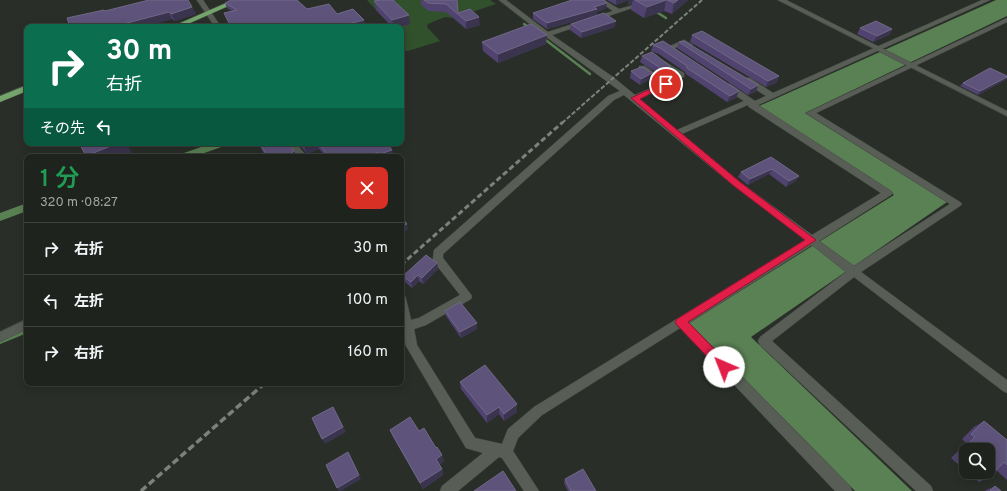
<!DOCTYPE html>
<html lang="ja">
<head>
<meta charset="utf-8">
<style>
  body { margin:0; font-family:Overpass,"Noto Sans JP",sans-serif; background:#2c2f2b; color:#f1f3f6; height:100vh; display:flex; flex-direction:column; font-size:15px; white-space:nowrap }
  * { box-sizing:border-box; margin:0 }
  p { font-size:13px; color:#a1a4a4 }
  .icon { flex:none; width:22px; height:22px; fill:none; stroke:currentColor; stroke-width:2; stroke-linecap:round; stroke-linejoin:round }
  .map { position:relative; flex:1; overflow:hidden }
  .details { position:absolute; left:24px; top:154px; width:380px; height:232px; display:flex; flex-direction:column; background:#1f231e; border-radius:8px; box-shadow:0 2px 10px #0003,0 0 0 1px #3c403c }
  .details>* { flex:none }
  .banner { position:absolute; left:24px; top:24px; width:380px; height:122px; border-radius:8px; box-shadow:0 2px 10px #0003,0 0 0 1px #3c403c; background:#0b6e4f; color:#fff; overflow:hidden }
  .buttons { position:absolute; left:959px; top:443px; display:grid; gap:8px }
  .buttons a { display:grid; place-items:center; width:36px; height:36px; border-radius:8px; background:#1f231e; box-shadow:0 2px 10px #0003,0 0 0 1px #3c403c; font-size:20px }
  .pin { position:absolute; display:grid; place-items:center; width:34px; height:34px; color:#fff; margin:-17px; border:2px solid #fff; border-radius:50%; box-shadow:0 1px 4px #0007 }
  .me { position:absolute; width:44px; margin:-22px; rotate:316deg; stroke-linejoin:round; filter:drop-shadow(0 0 3px #0008) }
  .turn { display:flex; align-items:center; gap:14px; height:84px; padding:0 16px; font-size:18px }
  .turn .icon { width:52px; height:52px; stroke-width:2.5 }
  .turn b { display:block; font-size:28px; line-height:34px }
  .then { display:flex; align-items:center; height:38px; padding:0 16px; background:#0003; gap:8px; font-size:15px }
  .round { display:grid; place-items:center; flex:none; width:42px; height:42px; border-radius:8px; background:#2c2f2b }
  .overview { display:flex; align-items:center; justify-content:space-between; height:68px; padding:0 16px }
  h1 { font-size:24px; font-weight:600; line-height:30px; color:#1e9e55 }
  ul { padding:0; list-style:none }
  li { display:flex; align-items:center; gap:12px; height:52px; padding:0 16px; border-top:1px solid #3c403c }
  li div { flex:1 }
  li b { display:block; font-size:15px }
  li em { font-style:normal }
  .map>svg:first-child { display:block }
  .green { fill:#31502c }
  .water { fill:#5a8153 }
  .lines { fill:none; stroke-linecap:round; stroke-linejoin:round }
  .stream-far1 { stroke:#5a8153; stroke-width:2.5 }
  .stream { stroke:#5a8153; stroke-width:4 }
  .canal { fill:#5a8153; fill-rule:evenodd }
  .minor-casing { stroke:#484d47; stroke-width:1 }
  .tertiary-casing { stroke:#484d47; stroke-width:1 }
  .trunk-casing { stroke:#484d47; stroke-width:1 }
  .minor { fill:#585e56; fill-rule:evenodd }
  .tertiary { fill:#585e56; fill-rule:evenodd }
  .trunk { fill:#74a66c; fill-rule:evenodd }
  .rail-far2 { stroke:#7c817b; stroke-width:2; stroke-dasharray:4.5 2; stroke-linecap:butt }
  .rail-far1 { stroke:#7c817b; stroke-width:3; stroke-dasharray:5.5 3; stroke-linecap:butt }
  .rail { stroke:#7c817b; stroke-width:3.5; stroke-dasharray:7 3.5; stroke-linecap:butt }
  .wall { fill:#50436f }
  .shaded-wall { fill:#3a344e }
  .building { fill:#5e537a; stroke:#716888 }
  .route { fill:#e11d48; stroke:#92132f }
</style>
</head>
<body>
<div class="map">
<svg width="1007" height="491" viewBox="0 0 1007 491">
  <rect width="100%" height="100%" fill="#292f28"/>
  <!-- green -->
  <path class="green" d="M367 0H490L496 4 454 18 445 17 428 24 427 27 440 41 408 51 401 50V27H392Z"/>
  <!-- water -->
  <path class="water" d="M996 0H1007V16L805 113 947 202 751 337 912 491H855L689 323 894 195 759 106Z"/>
  <g class="lines">
    <!-- stream-far1 -->
    <path class="stream-far1" d="M655 11 666 18
      M524 24 530 28
      M543 38 590 74"/>
    <!-- stream -->
    <path class="stream" d="M0 342 27 331"/>
    <!-- canal -->
    <path class="canal" d="M213 143H228L227 145 193 157H177L178 155Z
      M27 203V211L0 221V213Z"/>
    <!-- minor casing -->
    <g class="minor-casing">
      <path id="minor" d="M197 0H203L221 27H215Z
        M499 0H506L548 32 613 11 597 0H604L619 9 638 4V6L552 35 613 77 635 95 660 84 639 70V66H645L664 80 676 75 657 63 656 61 660 59 684 73V77L669 83V86L639 99 677 130 744 101 724 88V84H730L755 101 766 96 744 82V78H750L773 93 982 0H990L758 105 891 191 893 193 891 195 819 241 854 266 950 204 806 113 1007 18V22L816 113 960 202 962 204 960 206 861 272 1007 380V393L1003 391 854 277 772 341 931 486 933 491H916L760 345 758 341 760 337 846 272 812 245 689 323 850 486 852 491H835L680 328 542 415 518 438 513 451 539 491H524L502 458 499 457 458 491H440L442 486 483 453 466 448 406 346 401 323V295L405 296 406 299 411 320 419 318 460 295 434 262 433 259 434 250 608 96 620 91 545 36ZM624 95 734 186 805 240 534 407 508 429 502 444 475 438 417 345 414 329 426 325 471 299 472 296 443 258V254L614 100ZM748 105 749 107 881 193 812 235 740 182 682 134Z
        M684 40 693 45 690 47 684 45 674 48 679 52V54H675L666 48Z
        M287 143H296L307 157H298Z
        M27 319V329L0 342V332Z"/>
    </g>
    <!-- tertiary casing -->
    <g class="tertiary-casing">
      <path id="tertiary" d="M778 0H786L1007 111V116Z"/>
    </g>
    <!-- trunk casing -->
    <g class="trunk-casing">
      <path id="trunk" d="M233 0H242L181 27H171Z
        M27 85V91L0 102V96Z"/>
    </g>
    <!-- minor -->
    <use href="#minor" class="minor"/>
    <!-- tertiary -->
    <use href="#tertiary" class="tertiary"/>
    <!-- trunk -->
    <use href="#trunk" class="trunk"/>
    <!-- rail-far2 -->
    <path class="rail-far2" d="M562 123 702 0"/>
    <!-- rail-far1 -->
    <path class="rail-far1" d="M401 265 563 122"/>
    <!-- rail -->
    <path class="rail" d="M141 491 265 383"/>
  </g>
  <!-- wall -->
  <path class="wall" d="M421 0H457L458 13 480 25 466 29 446 12 429 11 421 5Z
    M607 0H629L616 5Z
    M629 0H688L672 14 664 11 644 18 631 10 632 4 628 5Z
    M374 1 410 24 400 27H392L376 10Z
    M225 3 307 9 337 14 364 20 365 26 361 27H231L224 13 232 11 227 8Z
    M192 7 196 14 175 21 172 19 143 27H70L105 11Z
    M606 8 597 12V15L547 29 533 19V13Z
    M571 24 615 27 581 38 570 30Z
    M860 28 892 29 889 35 873 42 857 34Z
    M692 35 779 76 776 83 766 87 690 42Z
    M663 41 739 91 736 98 727 102 686 74 685 72 659 54 651 51 653 45Z
    M482 42 546 44 498 63 483 51Z
    M679 42 756 92 748 95 677 48Z
    M642 56 669 72 660 75 640 62Z
    M631 71 652 73 650 79 640 85 630 78Z
    M1007 76V78L1005 80 978 95 960 86 963 83Z
    M258 143H289L297 157H266Z
    M298 143H387L392 150 394 157H326L319 149 307 154Z
    M771 157 796 181 786 187 769 174 748 185 738 177 741 172Z
    M437 263 438 269 423 284 419 281 412 288 405 282 403 276Z
    M445 311 477 329 461 338 446 316Z
    M460 382 517 412 504 421 499 414 487 423 461 389Z
    M984 421 1007 440V480L996 470 990 477 979 482 967 472H988L966 450V471L951 458 966 443 962 439 974 427Z
    M390 430 419 431 444 461 439 465 442 469 443 475 423 489 393 437Z
    M565 479 596 491H568L564 483Z
    M995 486 1001 491H985L986 490Z"/>
  <!-- shaded-wall -->
  <path class="shaded-wall" d="M616 0H629L616 5Z
    M629 0H633L632 4 628 5Z
    M666 0 664 11 644 18 647 7Z
    M678 0H688L672 14 674 3Z
    M607 3 606 8 597 12V15L547 29V23Z
    M192 7 196 14 175 21 171 14Z
    M169 12 172 19 143 27H112Z
    M409 15 410 24 400 27H394L392 20Z
    M479 17 480 25 466 29V21Z
    M364 20 365 26 361 27H337Z
    M616 21 615 27 581 38 582 32Z
    M892 29 889 35 873 42 877 36Z
    M547 35 546 44 498 63V54Z
    M670 66 669 72 660 75 662 69Z
    M652 73 650 79 640 85 641 79Z
    M779 76 776 83 766 87 768 81Z
    M1007 77 1005 80 978 95 980 91Z
    M758 85 756 92 748 95 751 89Z
    M739 91 736 98 727 102 730 96Z
    M118 143H126L132 153 122 157H87L86 156Z
    M316 143H317L319 149 307 154 304 147Z
    M392 150 394 157H381L380 154Z
    M294 151 297 157H294L292 152Z
    M378 152 379 157H365Z
    M772 169 769 174 748 185 750 179Z
    M799 176 796 181 786 187 789 181Z
    M407 224 408 230 401 233V227Z
    M437 263 438 269 423 284 422 278Z
    M418 275 419 281 412 288 411 282Z
    M477 323V329L461 338 460 332Z
    M517 404V412L504 421V414Z
    M333 407 346 432 325 444 322 439Z
    M499 407V414L487 423V415Z
    M348 452 361 479 341 491H339L337 488Z
    M442 455 444 461 438 466 436 459Z
    M442 469 443 475 423 489 420 483Z"/>
  <!-- building -->
  <path class="building" d="M149 0H188L192 7 171 14 169 12 112 27H70L67 18 104 10 105 11Z
    M231 0H297L307 9 329 4 337 14 353 9 364 20 337 27H231L224 13 237 10 225 3Z
    M381 0H393L409 15 392 20 374 1Z
    M424 0H457L458 13 470 9 479 17 466 21 446 4 428 3Z
    M572 0H604L607 3 594 7 597 9 547 23 533 13Z
    M635 0H666L647 7Z
    M667 0H678L674 3Z
    M604 13 616 21 582 32 571 24Z
    M876 21 892 29 877 36 860 28Z
    M531 24 547 35 498 54 482 42Z
    M702 31 779 76 768 81 692 35Z
    M663 41 739 91 730 96 687 68V66L660 48 653 45Z
    M684 41 758 85 751 89 679 42Z
    M652 52 670 66 662 69 642 56Z
    M642 67 652 73 641 79 631 71Z
    M990 68 1007 76V77L980 91 963 83Z
    M79 143H118L86 156Z
    M259 143H289L294 151 292 152 296 157H268Z
    M301 143H316L304 147Z
    M318 143H387L392 150 380 154 378 152 365 157H329Z
    M771 157 799 176 789 181 772 169 750 179 741 172Z
    M401 217 407 224 401 227Z
    M426 255 437 263 422 278 418 275 411 282 403 276Z
    M460 302 477 323 460 332 445 311Z
    M485 365 517 404 504 414 499 407 487 415 460 382Z
    M333 407 343 427 322 439 312 418Z
    M410 417 419 431 424 428 436 448 437 447 442 455 436 459 442 469 420 483 390 430Z
    M984 421 1007 440V465L1004 462 990 477 984 472H988V450H966V457L960 452 975 437 971 434Z
    M348 452 359 475 337 488 326 465Z
    M583 469 596 491H571L565 479Z
    M503 471 516 491H474Z
    M995 486 1001 491H990Z"/>
  <!-- route -->
  <path class="route" d="M663 83 669 84 640 99 740 182 816 240 688 322 728 363 730 367 728 370 724 372 720 370 677 325 675 322 677 319 805 240 734 186 631 98Z"/>
</svg>
<div class="buttons">
<a><svg class="icon" aria-label="search" viewBox="0 0 24 24"><circle cx="10" cy="10" r="6"/><path d="M15 15l6 6"/></svg></a>
</div>
<div class="pin" style="left:666px;top:84px;background:#d93025"><svg class="icon" aria-label="arrive" viewBox="0 0 24 24"><path d="M6 21V4h12l-3 4 3 4H6"/></svg></div>
<svg class="me" style="left:724px;top:367px" viewBox="-20 -20 40 40"><circle r="19" fill="#fff"/><path d="M0-13L10 11 0 6-10 11z" fill="#e11d48"/></svg>
<div class="banner">
<div class="turn"><svg class="icon" aria-label="right" viewBox="0 0 24 24"><path d="M7 20v-9h11M14 6l5 5-5 5"/></svg><div><b>30 m</b>右折</div></div>
<div class="then">その先<svg class="icon" aria-label="left" viewBox="0 0 24 24"><path d="M17 20v-9H6M10 6l-5 5 5 5"/></svg></div>
</div>
<section class="details">
<div class="overview"><div><h1>1 分</h1><p>320 m · 08:27</p></div><a class="round" style="background:#d93025;color:#fff"><svg class="icon" aria-label="close" viewBox="0 0 24 24"><path d="M6 6l12 12M18 6L6 18"/></svg></a></div>
<ul>
<li><svg class="icon" aria-label="right" viewBox="0 0 24 24"><path d="M7 20v-9h11M14 6l5 5-5 5"/></svg><div><b>右折</b></div><em>30 m</em></li>
<li><svg class="icon" aria-label="left" viewBox="0 0 24 24"><path d="M17 20v-9H6M10 6l-5 5 5 5"/></svg><div><b>左折</b></div><em>100 m</em></li>
<li><svg class="icon" aria-label="right" viewBox="0 0 24 24"><path d="M7 20v-9h11M14 6l5 5-5 5"/></svg><div><b>右折</b></div><em>160 m</em></li>
</ul>
</section>
</div>
</body>
</html>
